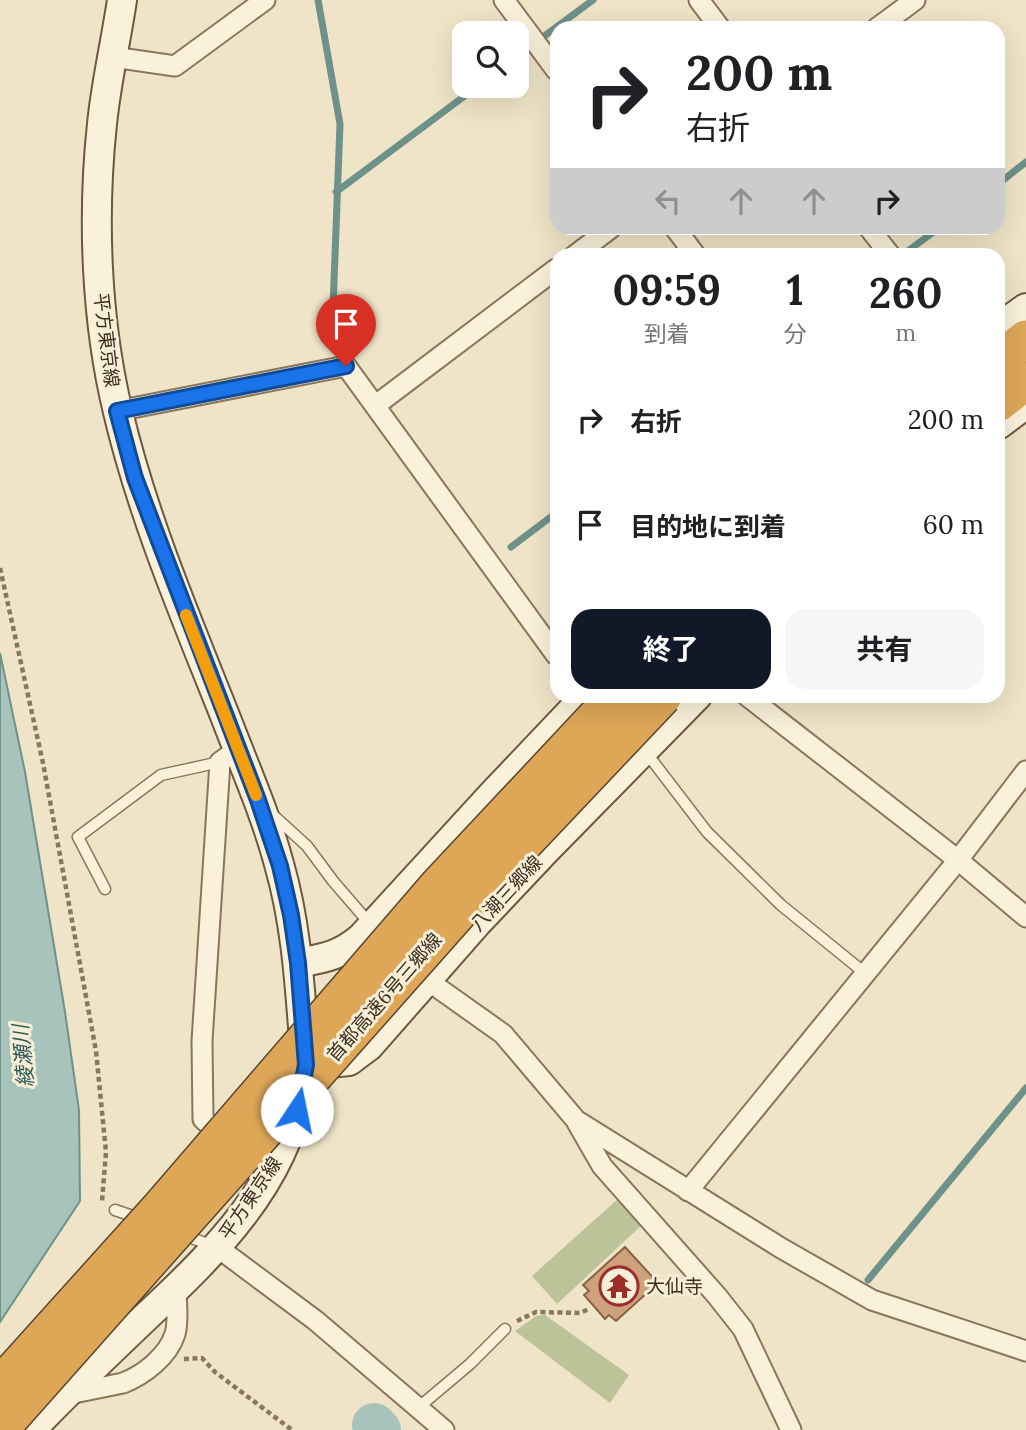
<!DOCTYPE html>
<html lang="ja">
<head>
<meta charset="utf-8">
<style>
  body { margin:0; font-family:Lora,"Noto Sans JP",serif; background:#f6f6f6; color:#202124; height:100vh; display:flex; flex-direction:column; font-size:26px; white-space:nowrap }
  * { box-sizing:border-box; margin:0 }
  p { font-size:23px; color:#757577 }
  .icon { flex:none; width:38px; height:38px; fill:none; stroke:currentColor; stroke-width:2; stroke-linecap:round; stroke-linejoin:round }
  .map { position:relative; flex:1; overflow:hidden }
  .sheet { position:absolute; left:550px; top:248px; width:455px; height:455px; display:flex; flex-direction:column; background:#fff; border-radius:21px; box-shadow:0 7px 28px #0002 }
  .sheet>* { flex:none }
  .banner { position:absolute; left:550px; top:21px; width:455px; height:214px; border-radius:21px; box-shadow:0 7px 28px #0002; background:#fff; color:#202124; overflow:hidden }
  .fabs { position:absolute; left:452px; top:21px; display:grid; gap:14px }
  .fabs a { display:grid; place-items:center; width:77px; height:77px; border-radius:14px; background:#fff; box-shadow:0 7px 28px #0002; font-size:35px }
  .pin { position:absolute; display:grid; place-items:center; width:60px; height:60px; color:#fff; margin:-72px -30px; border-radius:50% 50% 50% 0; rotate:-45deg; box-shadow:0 0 7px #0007 }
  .pin .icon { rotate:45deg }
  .me { position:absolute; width:77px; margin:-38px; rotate:11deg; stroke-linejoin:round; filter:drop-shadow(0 0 5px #0008) }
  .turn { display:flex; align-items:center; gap:24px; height:147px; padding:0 21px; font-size:32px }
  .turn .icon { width:91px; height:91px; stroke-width:2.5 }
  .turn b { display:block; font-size:49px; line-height:60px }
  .lanes { display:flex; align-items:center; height:66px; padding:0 21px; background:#0003; justify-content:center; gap:35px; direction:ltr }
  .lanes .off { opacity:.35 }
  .eta { display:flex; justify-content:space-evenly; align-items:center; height:119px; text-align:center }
  .eta b { font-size:42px; font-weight:700; line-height:49px }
  .button { display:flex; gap:14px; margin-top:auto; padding:14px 21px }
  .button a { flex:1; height:80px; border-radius:21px; background:#111827; color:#fff; font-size:28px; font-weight:700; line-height:80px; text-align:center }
  .button a+a { background:#f6f6f6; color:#202124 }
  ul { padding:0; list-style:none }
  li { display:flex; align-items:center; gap:21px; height:105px; padding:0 21px }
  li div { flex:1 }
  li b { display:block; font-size:26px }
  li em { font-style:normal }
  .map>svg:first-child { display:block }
  .cemetery { fill:#bcc399 }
  .water { fill:#a8c3bc; stroke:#6e918a; stroke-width:2 }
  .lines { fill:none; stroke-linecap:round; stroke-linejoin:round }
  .stream { stroke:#6e918a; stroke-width:7 }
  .river { stroke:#a8c3bc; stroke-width:44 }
  .building { fill:#cda17c; stroke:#8a6141; stroke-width:2 }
  .service-casing { stroke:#8b765c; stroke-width:13 }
  .minor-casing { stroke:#8b765c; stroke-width:23 }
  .secondary-casing { stroke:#6d573f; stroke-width:32 }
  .motorway-casing { stroke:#594430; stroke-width:40 }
  .path { stroke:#8b765c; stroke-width:4.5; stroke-dasharray:5 3.5; stroke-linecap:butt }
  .service { stroke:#f9f1da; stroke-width:10 }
  .minor { stroke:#f9f1da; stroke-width:19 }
  .secondary { stroke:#f9f1da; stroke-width:28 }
  .motorway { stroke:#dea758; stroke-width:37 }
  .motorway-bridge-casing { stroke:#594430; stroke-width:40; stroke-linecap:butt }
  .motorway-bridge { stroke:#dea758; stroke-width:37 }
  .route-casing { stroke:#114b97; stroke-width:18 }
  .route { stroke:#1a73e8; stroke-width:12 }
  .slow { stroke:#f59e0b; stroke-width:12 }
  .labels { text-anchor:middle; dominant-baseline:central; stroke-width:6; stroke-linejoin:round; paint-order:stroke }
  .street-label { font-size:19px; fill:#3b2e1f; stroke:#f6eed6 }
  .poi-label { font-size:19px; fill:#3b2e1f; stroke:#f6eed6; text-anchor:start }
  .water-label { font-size:21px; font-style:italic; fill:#2f5b59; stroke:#f6eed6 }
</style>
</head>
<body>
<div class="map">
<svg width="1026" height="1430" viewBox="0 0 1026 1430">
  <rect width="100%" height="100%" fill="#efe4c7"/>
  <!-- cemetery -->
  <path class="cemetery" d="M619 1198 643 1224 557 1304 532 1276Z
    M545 1315 629 1375 610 1403 515 1331 536 1316Z"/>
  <!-- water -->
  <path class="water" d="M0 653 25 772 65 1012 79 1110 80 1201 0 1322Z"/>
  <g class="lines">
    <!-- stream -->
    <path class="stream" d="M318 0 340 124 333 308
      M516 57 593 0
      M998 184 1026 162
      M336 192 478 86
      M901 256 939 228
      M511 547 556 513
      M868 1280 1026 1088"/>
    <!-- river -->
    <path class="river" d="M374 1425 379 1430"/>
  </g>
  <!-- building -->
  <path class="building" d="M625 1247 658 1283 616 1321 609 1315 605 1319 584 1295 589 1291 583 1285Z"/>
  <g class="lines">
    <!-- service casing -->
    <g class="service-casing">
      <path id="service" d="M645 751 707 832 781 905 866 974
        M273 815 307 846 333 881 370 924
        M105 889 78 837 161 775 220 762
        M115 1210 141 1219
        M181 1234 213 1246
        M419 1407 470 1364 505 1329"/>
    </g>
    <!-- minor casing -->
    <g class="minor-casing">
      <path id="minor" d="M504 0 556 70
        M699 0 720 28
        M877 28 915 0
        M113 57 175 66 265 0
        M675 228 696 256
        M869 228 891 256
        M574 256 611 228
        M376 405 556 269
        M117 411 346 366 556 655
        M747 696 958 860 1026 917
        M427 980 503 1034 575 1119 602 1166 717 1296 743 1329 791 1430
        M579 1122 781 1248 872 1300 1026 1351
        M227 1141 203 1119 202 1041 220 762 238 749
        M688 1191 958 860 1026 771
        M217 1247 315 1320 444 1430
        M64 1395 123 1383C144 1375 168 1356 175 1334 179 1321 176 1302 176 1289"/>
    </g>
    <!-- secondary casing -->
    <g class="secondary-casing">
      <path id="secondary" d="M122 0C116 41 106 83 102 124 92 217 96 321 118 412 143 518 187 620 227 721 245 768 266 815 279 864 297 926 300 990 305 1053
        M998 328 1026 308
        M998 425 1026 404
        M298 963C324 958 340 956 361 938L492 795 586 696
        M320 1064 349 1061 369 1046 477 923 546 850 697 696
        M31 1430C69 1390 109 1352 149 1314 214 1253 283 1185 300 1093"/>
    </g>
    <!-- motorway casing -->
    <g class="motorway-casing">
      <path id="motorway" d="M998 360 1026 339
        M998 403 1026 381"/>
    </g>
    <!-- path -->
    <path class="path" d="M0 568 43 763 96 1051 106 1152 102 1201
      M517 1321 536 1312 580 1313 589 1309
      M184 1359 202 1358 215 1372 292 1430"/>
    <!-- service -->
    <use href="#service" class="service"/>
    <!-- minor -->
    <use href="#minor" class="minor"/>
    <!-- secondary -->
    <use href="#secondary" class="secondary"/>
    <!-- motorway -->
    <use href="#motorway" class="motorway"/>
    <!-- motorway-bridge casing -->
    <g class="motorway-bridge-casing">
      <path id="motorway-bridge" d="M0 1386 161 1207 437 887 616 696
        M0 1429 465 905 663 696"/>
    </g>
    <!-- motorway-bridge -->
    <use href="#motorway-bridge" class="motorway-bridge"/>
  </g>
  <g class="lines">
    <!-- route casing -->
    <g class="route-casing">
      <path id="route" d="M297 1110 306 1065 298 963 291 915 280 866 258 800 135 478 117 411 346 366"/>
    </g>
    <!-- route -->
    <use href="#route" class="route"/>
    <!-- slow -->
    <path class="slow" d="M186 615 256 795"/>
  </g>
  <!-- icons -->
  <defs>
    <g id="temple-ring" transform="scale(2.0125)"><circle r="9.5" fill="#f6eed6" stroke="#9b2e2b" stroke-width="1.5"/><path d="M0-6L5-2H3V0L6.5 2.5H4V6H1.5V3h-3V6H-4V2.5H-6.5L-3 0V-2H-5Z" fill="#9b2e2b"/></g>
  </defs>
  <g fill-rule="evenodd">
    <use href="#temple-ring" x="619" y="1286"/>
  </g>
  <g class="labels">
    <!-- street labels -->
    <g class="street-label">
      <text transform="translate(107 340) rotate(83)">平方東京線</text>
      <text transform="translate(506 893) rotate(-47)">八潮三郷線</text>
      <text transform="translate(384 997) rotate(-49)">首都高速6号三郷線</text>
      <text transform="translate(250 1198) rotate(-56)">平方東京線</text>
    </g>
    <!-- poi labels -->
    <g class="poi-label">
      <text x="646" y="1286">大仙寺</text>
    </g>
    <!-- water labels -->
    <g class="water-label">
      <text transform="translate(23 1056) rotate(-95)">綾瀬川</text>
    </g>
  </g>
</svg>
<div class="fabs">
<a><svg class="icon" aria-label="search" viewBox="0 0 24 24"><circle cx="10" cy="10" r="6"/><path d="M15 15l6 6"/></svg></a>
</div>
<div class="pin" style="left:346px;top:366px;background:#d93025"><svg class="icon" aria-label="arrive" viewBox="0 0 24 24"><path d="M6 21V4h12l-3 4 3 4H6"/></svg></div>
<svg class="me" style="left:297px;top:1110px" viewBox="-20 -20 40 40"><circle r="19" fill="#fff"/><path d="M0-13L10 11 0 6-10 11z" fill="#1a73e8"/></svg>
<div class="banner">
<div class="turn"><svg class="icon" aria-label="right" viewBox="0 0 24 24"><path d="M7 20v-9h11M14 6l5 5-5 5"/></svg><div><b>200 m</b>右折</div></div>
<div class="lanes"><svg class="icon off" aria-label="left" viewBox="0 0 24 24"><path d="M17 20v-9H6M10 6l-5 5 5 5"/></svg><svg class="icon off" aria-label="ahead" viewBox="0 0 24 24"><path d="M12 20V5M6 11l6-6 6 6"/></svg><svg class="icon off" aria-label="ahead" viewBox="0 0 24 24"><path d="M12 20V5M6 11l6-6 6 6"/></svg><svg class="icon" aria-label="right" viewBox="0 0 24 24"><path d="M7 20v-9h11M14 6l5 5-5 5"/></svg></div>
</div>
<section class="sheet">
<div class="eta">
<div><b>09:59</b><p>到着</p></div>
<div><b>1</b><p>分</p></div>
<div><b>260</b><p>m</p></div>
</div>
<ul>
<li><svg class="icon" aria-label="right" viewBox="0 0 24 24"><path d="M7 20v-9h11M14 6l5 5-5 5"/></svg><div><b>右折</b></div><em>200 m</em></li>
<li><svg class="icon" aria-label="arrive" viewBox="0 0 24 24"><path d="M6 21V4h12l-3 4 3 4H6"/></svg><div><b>目的地に到着</b></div><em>60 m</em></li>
</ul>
<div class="button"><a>終了</a><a>共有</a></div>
</section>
</div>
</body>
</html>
